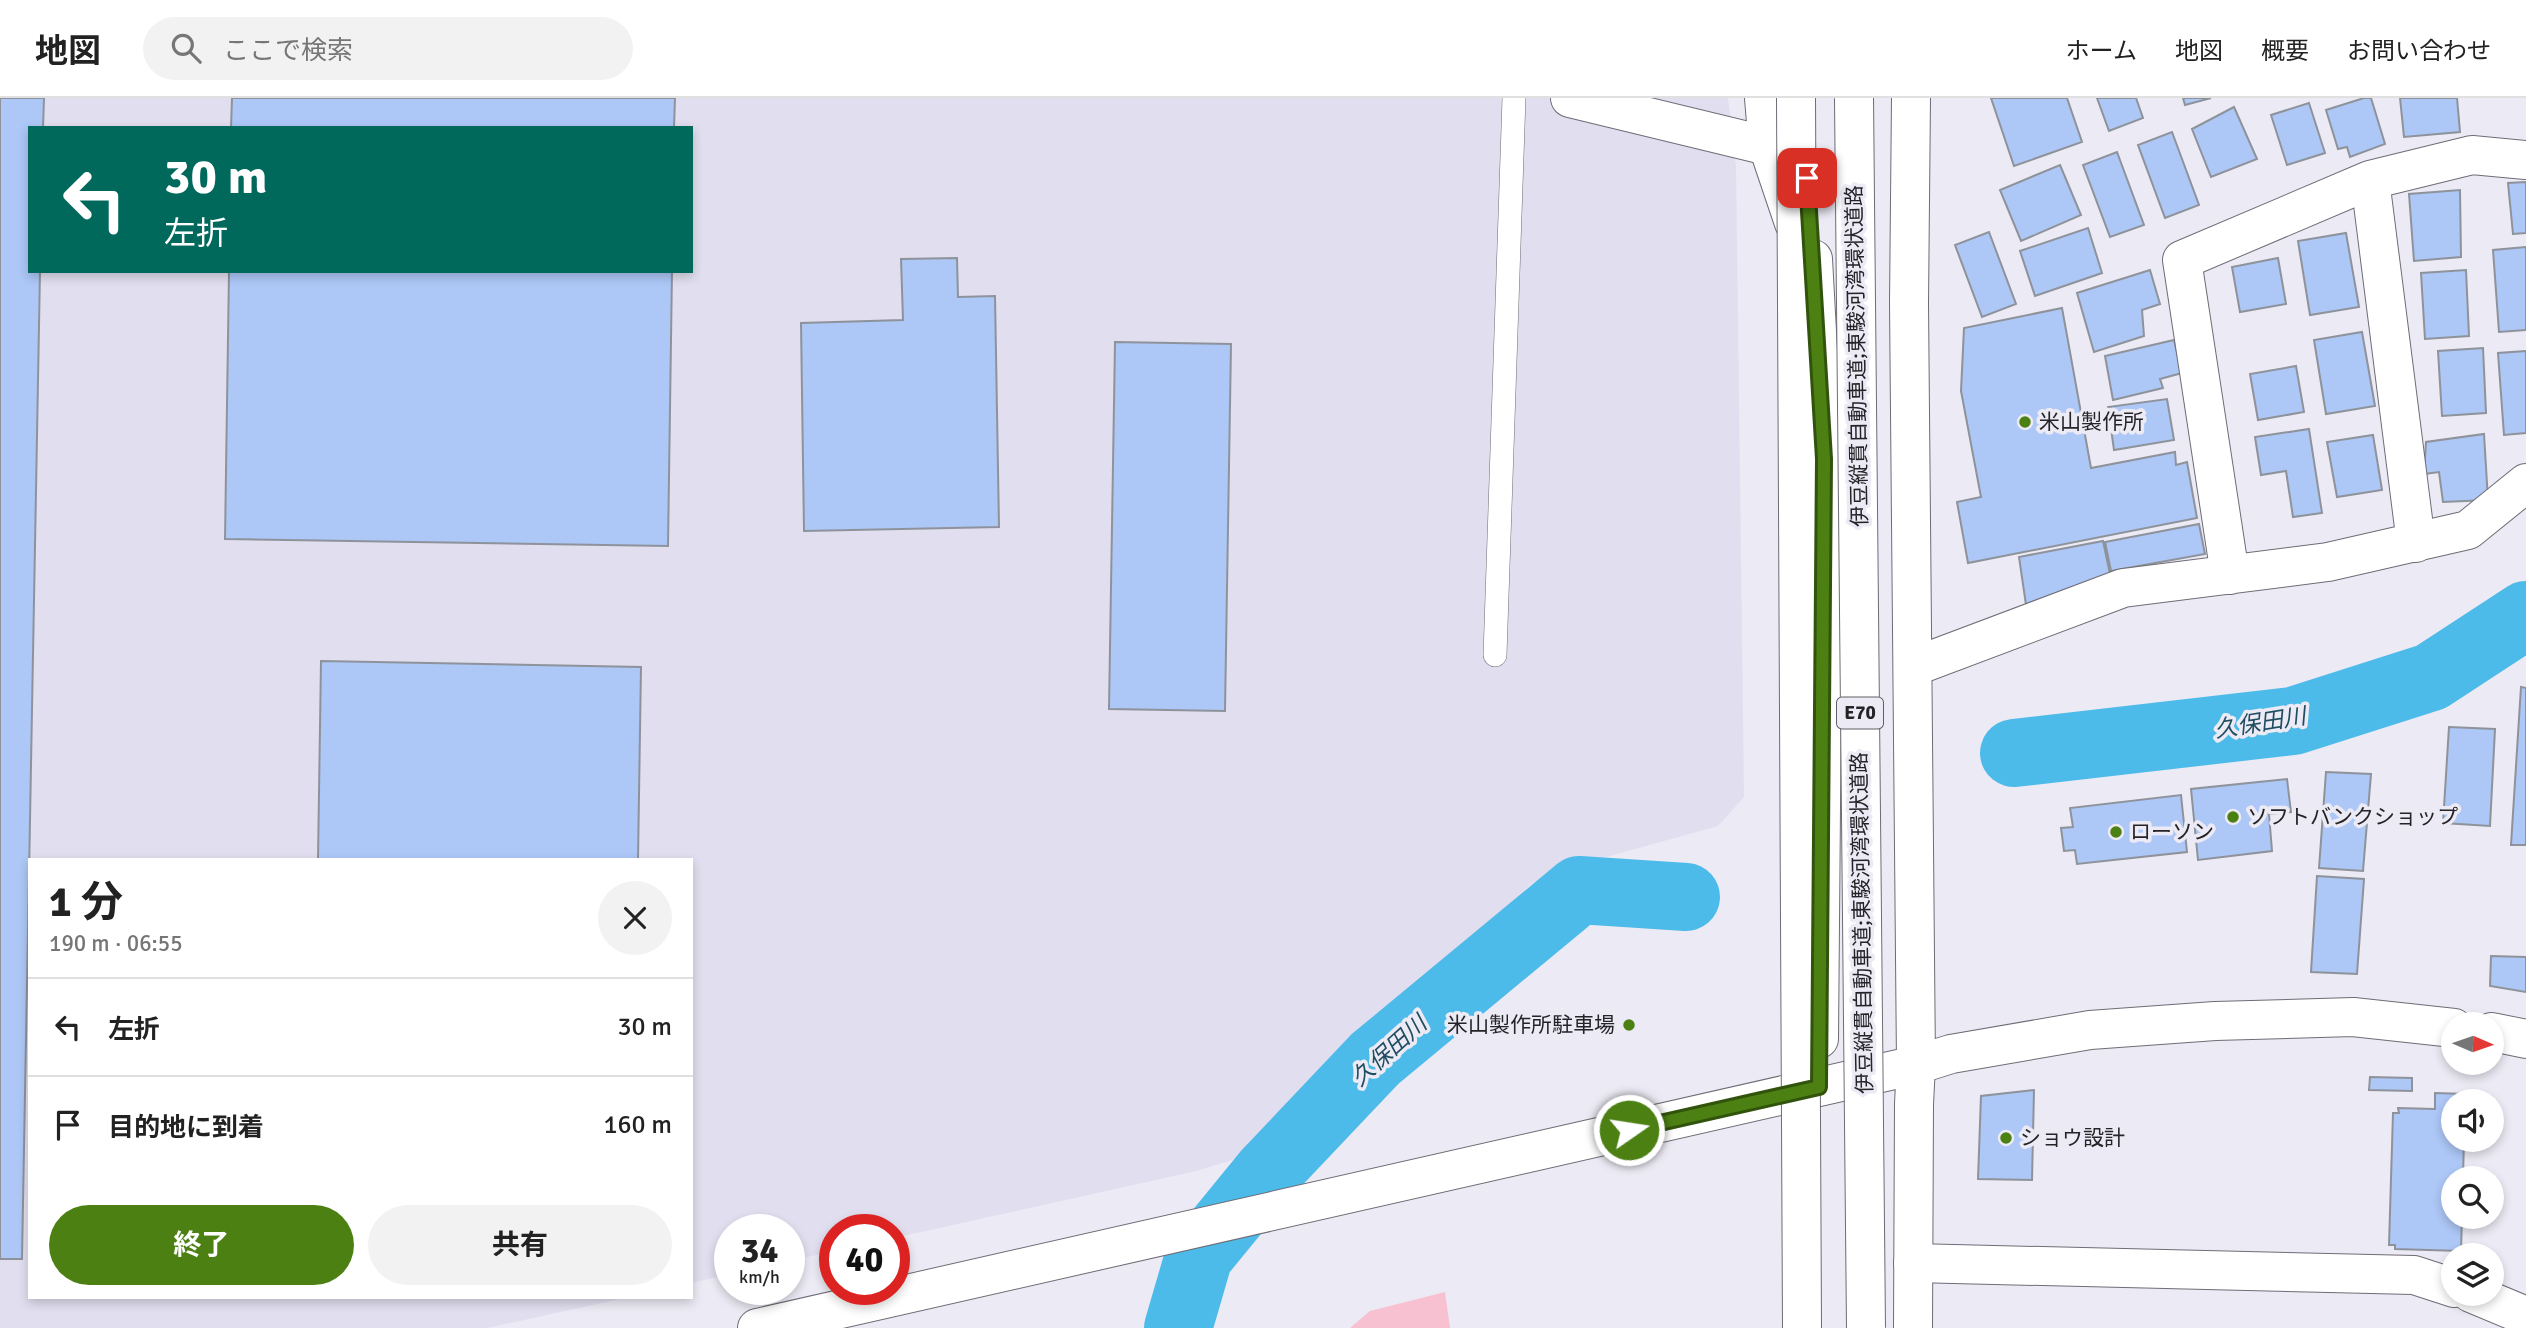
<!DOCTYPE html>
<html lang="ja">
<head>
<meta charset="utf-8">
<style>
  body { margin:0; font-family:Signika,"Noto Sans JP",sans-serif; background:#f2f2f2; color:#222; height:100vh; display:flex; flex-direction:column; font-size:26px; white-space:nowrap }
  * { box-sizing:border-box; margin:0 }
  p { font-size:23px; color:#767676 }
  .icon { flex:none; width:38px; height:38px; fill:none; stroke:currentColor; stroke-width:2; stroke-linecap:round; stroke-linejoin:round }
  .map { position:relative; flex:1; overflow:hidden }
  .details { position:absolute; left:28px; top:760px; width:665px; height:441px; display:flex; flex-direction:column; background:#fff; border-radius:0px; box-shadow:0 4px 10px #0003 }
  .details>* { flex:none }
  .hud { position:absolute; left:28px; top:28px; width:665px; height:147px; border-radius:0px; box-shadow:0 4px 10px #0003; background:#00695c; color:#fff; overflow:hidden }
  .needle { width:46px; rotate:92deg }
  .buttons { position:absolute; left:2441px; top:914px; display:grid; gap:14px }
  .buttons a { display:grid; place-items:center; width:63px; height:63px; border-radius:50%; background:#fff; box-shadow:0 4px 10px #0003; font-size:35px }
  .speed { position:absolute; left:714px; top:1116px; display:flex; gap:14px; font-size:35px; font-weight:700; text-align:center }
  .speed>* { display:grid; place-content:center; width:91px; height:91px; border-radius:50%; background:#fff; box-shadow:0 4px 10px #0003; line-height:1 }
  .speed small { font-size:18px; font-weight:400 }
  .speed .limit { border:10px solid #d22; background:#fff; color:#111 }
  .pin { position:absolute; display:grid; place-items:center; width:60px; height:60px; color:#fff; margin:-30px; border-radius:14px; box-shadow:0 4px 10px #0006 }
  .me { position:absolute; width:77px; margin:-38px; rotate:77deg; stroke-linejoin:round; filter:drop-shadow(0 0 5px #0008) }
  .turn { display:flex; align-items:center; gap:24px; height:147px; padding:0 21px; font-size:32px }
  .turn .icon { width:91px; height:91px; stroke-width:2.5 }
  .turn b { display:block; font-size:49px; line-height:60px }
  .round { display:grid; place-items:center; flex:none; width:74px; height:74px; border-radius:37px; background:#f2f2f2 }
  .headline { display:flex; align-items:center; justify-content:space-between; height:119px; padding:0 21px }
  h1 { font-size:42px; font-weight:700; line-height:52px }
  .primary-button { display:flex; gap:14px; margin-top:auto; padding:14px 21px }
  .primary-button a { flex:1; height:80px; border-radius:42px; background:#4c8013; color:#fff; font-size:28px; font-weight:700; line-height:80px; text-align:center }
  .primary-button a+a { background:#f2f2f2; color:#222 }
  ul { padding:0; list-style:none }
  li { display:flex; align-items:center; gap:21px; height:98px; padding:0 21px; border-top:2px solid #e0e0e0 }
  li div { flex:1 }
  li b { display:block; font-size:26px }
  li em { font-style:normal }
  header { display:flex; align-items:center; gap:42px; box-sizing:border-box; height:98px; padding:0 35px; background:#fff; border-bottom:2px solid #e0e0e0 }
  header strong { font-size:33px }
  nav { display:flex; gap:38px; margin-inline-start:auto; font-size:24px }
  .search { width:490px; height:63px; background:#f2f2f2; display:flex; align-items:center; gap:18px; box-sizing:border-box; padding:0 24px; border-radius:38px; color:#767676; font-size:26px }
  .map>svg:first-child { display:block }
  .built { fill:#e1deef; fill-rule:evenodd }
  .green { fill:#f7c1d2 }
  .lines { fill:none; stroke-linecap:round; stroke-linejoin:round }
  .river { stroke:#4dbbe9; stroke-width:68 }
  .building { fill:#adc7f6; stroke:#8e939b; stroke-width:2 }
  .service-casing { stroke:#6e6c75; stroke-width:24 }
  .minor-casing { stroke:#6e6c75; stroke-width:40 }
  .tertiary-casing { stroke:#6e6c75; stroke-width:40 }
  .service { stroke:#fff; stroke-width:23 }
  .minor { stroke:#fff; stroke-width:38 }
  .tertiary { stroke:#fff; stroke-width:38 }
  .motorway-bridge-casing { stroke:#6e6c75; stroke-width:40; stroke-linecap:butt }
  .motorway-bridge { stroke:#fff; stroke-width:38 }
  .route-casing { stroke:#31530c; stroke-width:18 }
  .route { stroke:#4c8013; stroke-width:12 }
  .poi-dot { fill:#4c8013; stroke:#eceaf4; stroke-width:2.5 }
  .labels { text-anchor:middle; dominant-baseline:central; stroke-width:7; stroke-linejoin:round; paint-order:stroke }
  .shield { fill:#eceaf4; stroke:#605f64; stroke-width:2 }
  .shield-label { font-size:19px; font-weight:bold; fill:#242327 }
  .street-label { font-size:21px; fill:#242327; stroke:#eceaf4 }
  .poi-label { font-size:21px; fill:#242327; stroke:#eceaf4; text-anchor:start }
  .water-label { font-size:23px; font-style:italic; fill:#1f4d61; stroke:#eceaf4 }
</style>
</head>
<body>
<header>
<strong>地図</strong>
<div class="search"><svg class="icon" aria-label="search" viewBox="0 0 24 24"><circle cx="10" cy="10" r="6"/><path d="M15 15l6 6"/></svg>ここで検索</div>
<nav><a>ホーム</a><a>地図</a><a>概要</a><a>お問い合わせ</a></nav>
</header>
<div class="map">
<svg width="2526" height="1230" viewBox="0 0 2526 1230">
  <rect width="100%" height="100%" fill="#eceaf4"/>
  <!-- built -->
  <path class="built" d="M0 0H1728L1736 69 1744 699 1718 728 1559 772 1531 786 1245 1058 1196 1073 894 1140V1132H835V1153L789 1163V1132H730V1176L691 1185V761H30V1199H629L487 1230H0ZM30 30H691V173H30Z"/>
  <!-- green -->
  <path class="green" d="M1445 1194 1450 1230H1350L1370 1213Z"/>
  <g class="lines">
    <!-- river -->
    <path class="river" d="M2014 655 2293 623 2431 579 2526 517
      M1178 1230 1199 1158 1266 1076 1375 961 1579 792 1686 799"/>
  </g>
  <!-- building -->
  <path class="building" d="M0 0H44L43 30H30V173H40L22 1161H0Z
    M232 0H675L674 30H231Z
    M1991 0H2067L2082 44 2014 68Z
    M2097 0H2136L2143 20 2109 33Z
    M2183 0H2211L2185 7Z
    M2364 0H2371L2385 46 2350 59 2347 49 2338 51 2326 12Z
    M2400 0H2457L2460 34 2404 39Z
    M2309 5 2325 55 2287 67 2271 17Z
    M2234 9 2257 61 2211 79 2192 31Z
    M2172 34 2199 107 2165 120 2138 47Z
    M2117 54 2144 127 2110 139 2083 67Z
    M2060 67 2081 117 2021 143 2000 92Z
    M2526 84V135L2513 136 2508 85Z
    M2460 92 2461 159 2414 163 2409 96Z
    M2088 130 2102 175 2035 198 2020 153Z
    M1989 134 2016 206 1982 219 1955 147Z
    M2346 135 2359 209 2310 217 2298 143Z
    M2526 149V232L2499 234 2493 152Z
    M957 160 958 199 995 198 999 429 804 433 801 225 903 222 901 161Z
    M2278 160 2286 206 2240 214 2232 169Z
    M2150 172 2160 206 2142 212 2144 238 2094 254 2077 195Z
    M2466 172 2469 238 2425 241 2421 175Z
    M229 173H672L668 448 225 441Z
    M2062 210 2091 370 2175 354 2176 367 2187 364 2197 420 1968 465 1957 404 1981 399 1961 293 1964 230Z
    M2362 234 2375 308 2326 316 2314 242Z
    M2174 242 2182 275 2160 281 2163 290 2113 302 2105 258Z
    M1115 244 1231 246 1225 613 1109 611Z
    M2483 250 2486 315 2442 318 2438 253Z
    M2526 253V335L2504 337 2498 255Z
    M2296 268 2304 314 2258 322 2250 276Z
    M2167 301 2174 342 2114 352 2108 309Z
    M2309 331 2322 415 2293 419 2286 373 2261 377 2255 339Z
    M2484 336 2488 402 2443 404 2439 374 2424 376 2426 344Z
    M2373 337 2382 392 2337 399 2327 344Z
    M2199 426 2205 456 2111 473 2105 444Z
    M2103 443 2110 476 2026 507 2019 459Z
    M321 563 641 569 638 761H318Z
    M2521 589 2526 590V747H2511Z
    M2449 629 2495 631 2490 728 2443 725Z
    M2326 674 2371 676 2363 773 2319 770Z
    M2287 681 2291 714 2269 716 2272 753 2198 762 2191 691Z
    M2181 697 2187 754 2077 766 2075 752 2064 753 2061 730 2073 729 2070 710Z
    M2317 778 2364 781 2357 876 2311 874Z
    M2491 858 2526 859V894L2490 888Z
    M2370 979 2412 980V993L2369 992Z
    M2034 992 2032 1082 1978 1081 1981 998Z
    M2435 995 2465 996V1003H2454V1041H2464L2463 1080H2454V1118H2462L2461 1153 2395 1151V1147H2389L2393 1015H2399L2398 1010 2435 1011Z"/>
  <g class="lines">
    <!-- service casing -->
    <g class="service-casing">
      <path id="service" d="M1495 557 1514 0"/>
    </g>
    <!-- minor casing -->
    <g class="minor-casing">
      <path id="minor" d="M1570 0 1768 48
        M2370 82 2416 445
        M2230 477 2182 162 2370 82 2472 57 2526 62
        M1913 569 2123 490 2328 464 2468 432 2526 385
        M1913 1165 2414 1177 2454 1190
        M2471 1195 2526 1218"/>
    </g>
    <!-- tertiary casing -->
    <g class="tertiary-casing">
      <path id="tertiary" d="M1764 0 1768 48 1794 125
        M1911 0 1909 205 1916 967 1914 1006 1913 1230
        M1813 161 1824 361 1819 941
        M2492 934 2526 941
        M757 1230 1916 967 1951 956 2090 932 2215 923 2353 919 2454 930"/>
    </g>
    <!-- service -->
    <use href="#service" class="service"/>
    <!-- minor -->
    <use href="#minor" class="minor"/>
    <!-- tertiary -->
    <use href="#tertiary" class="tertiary"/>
    <!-- motorway-bridge casing -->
    <g class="motorway-bridge-casing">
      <path id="motorway-bridge" d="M1796 0 1802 1230
        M1854 0 1866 1230"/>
    </g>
    <!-- motorway-bridge -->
    <use href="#motorway-bridge" class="motorway-bridge"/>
  </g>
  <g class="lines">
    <!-- route casing -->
    <g class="route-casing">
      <path id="route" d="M1629 1032 1819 989 1824 361 1807 80"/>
    </g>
    <!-- route -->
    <use href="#route" class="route"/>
  </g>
  <!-- markers -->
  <g class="poi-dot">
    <circle cx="2025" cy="324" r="7"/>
    <circle cx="2233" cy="719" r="7"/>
    <circle cx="2116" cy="734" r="7"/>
    <circle cx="1629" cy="927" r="7"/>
    <circle cx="2006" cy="1040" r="7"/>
  </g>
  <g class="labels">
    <!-- shield labels -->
    <rect class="shield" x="1837" y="599.5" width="46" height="31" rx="5"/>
    <g class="shield-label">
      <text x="1860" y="615">E70</text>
    </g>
    <!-- street labels -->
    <g class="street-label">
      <text transform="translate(1857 258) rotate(-91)">伊豆縦貫自動車道;東駿河湾環状道路</text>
      <text transform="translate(1862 825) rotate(-91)">伊豆縦貫自動車道;東駿河湾環状道路</text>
    </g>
    <!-- poi labels -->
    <g class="poi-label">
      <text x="2039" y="324">米山製作所</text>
      <text x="2247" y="719">ソフトバンクショップ</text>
      <text x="2130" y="734">ローソン</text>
      <text x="1615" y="927" text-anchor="end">米山製作所駐車場</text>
      <text x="2020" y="1040">ショウ設計</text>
    </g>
    <!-- water labels -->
    <g class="water-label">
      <text transform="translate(2260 625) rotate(-9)">久保田川</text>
      <text transform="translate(1389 953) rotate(-42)">久保田川</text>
    </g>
  </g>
</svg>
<div class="buttons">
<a><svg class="needle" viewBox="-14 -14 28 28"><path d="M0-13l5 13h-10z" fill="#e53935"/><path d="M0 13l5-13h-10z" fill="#767676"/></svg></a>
<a><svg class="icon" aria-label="sound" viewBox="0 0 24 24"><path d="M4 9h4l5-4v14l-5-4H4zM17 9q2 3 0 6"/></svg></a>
<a><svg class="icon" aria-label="search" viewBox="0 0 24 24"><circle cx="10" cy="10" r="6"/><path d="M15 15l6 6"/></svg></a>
<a><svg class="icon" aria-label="layers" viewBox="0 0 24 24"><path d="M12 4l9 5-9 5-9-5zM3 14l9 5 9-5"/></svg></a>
</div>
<div class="speed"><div>34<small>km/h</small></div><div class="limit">40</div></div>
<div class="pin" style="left:1807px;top:80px;background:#d93025"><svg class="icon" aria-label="arrive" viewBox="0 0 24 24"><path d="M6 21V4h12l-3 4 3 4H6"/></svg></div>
<svg class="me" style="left:1629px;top:1032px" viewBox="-20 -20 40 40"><circle r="17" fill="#4c8013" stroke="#fff" stroke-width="3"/><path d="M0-11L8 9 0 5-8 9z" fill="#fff"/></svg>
<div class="hud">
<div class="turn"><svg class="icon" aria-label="left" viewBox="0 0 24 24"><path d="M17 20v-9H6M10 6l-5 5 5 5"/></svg><div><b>30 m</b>左折</div></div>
</div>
<section class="details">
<div class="headline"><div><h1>1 分</h1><p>190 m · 06:55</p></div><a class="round"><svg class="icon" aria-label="close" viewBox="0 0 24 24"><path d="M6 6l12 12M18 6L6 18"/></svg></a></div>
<ul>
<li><svg class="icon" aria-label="left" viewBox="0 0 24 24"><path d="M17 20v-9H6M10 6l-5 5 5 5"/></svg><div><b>左折</b></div><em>30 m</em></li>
<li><svg class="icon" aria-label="arrive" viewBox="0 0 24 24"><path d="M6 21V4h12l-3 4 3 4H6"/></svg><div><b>目的地に到着</b></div><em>160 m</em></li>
</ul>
<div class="primary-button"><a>終了</a><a>共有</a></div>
</section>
</div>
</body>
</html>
